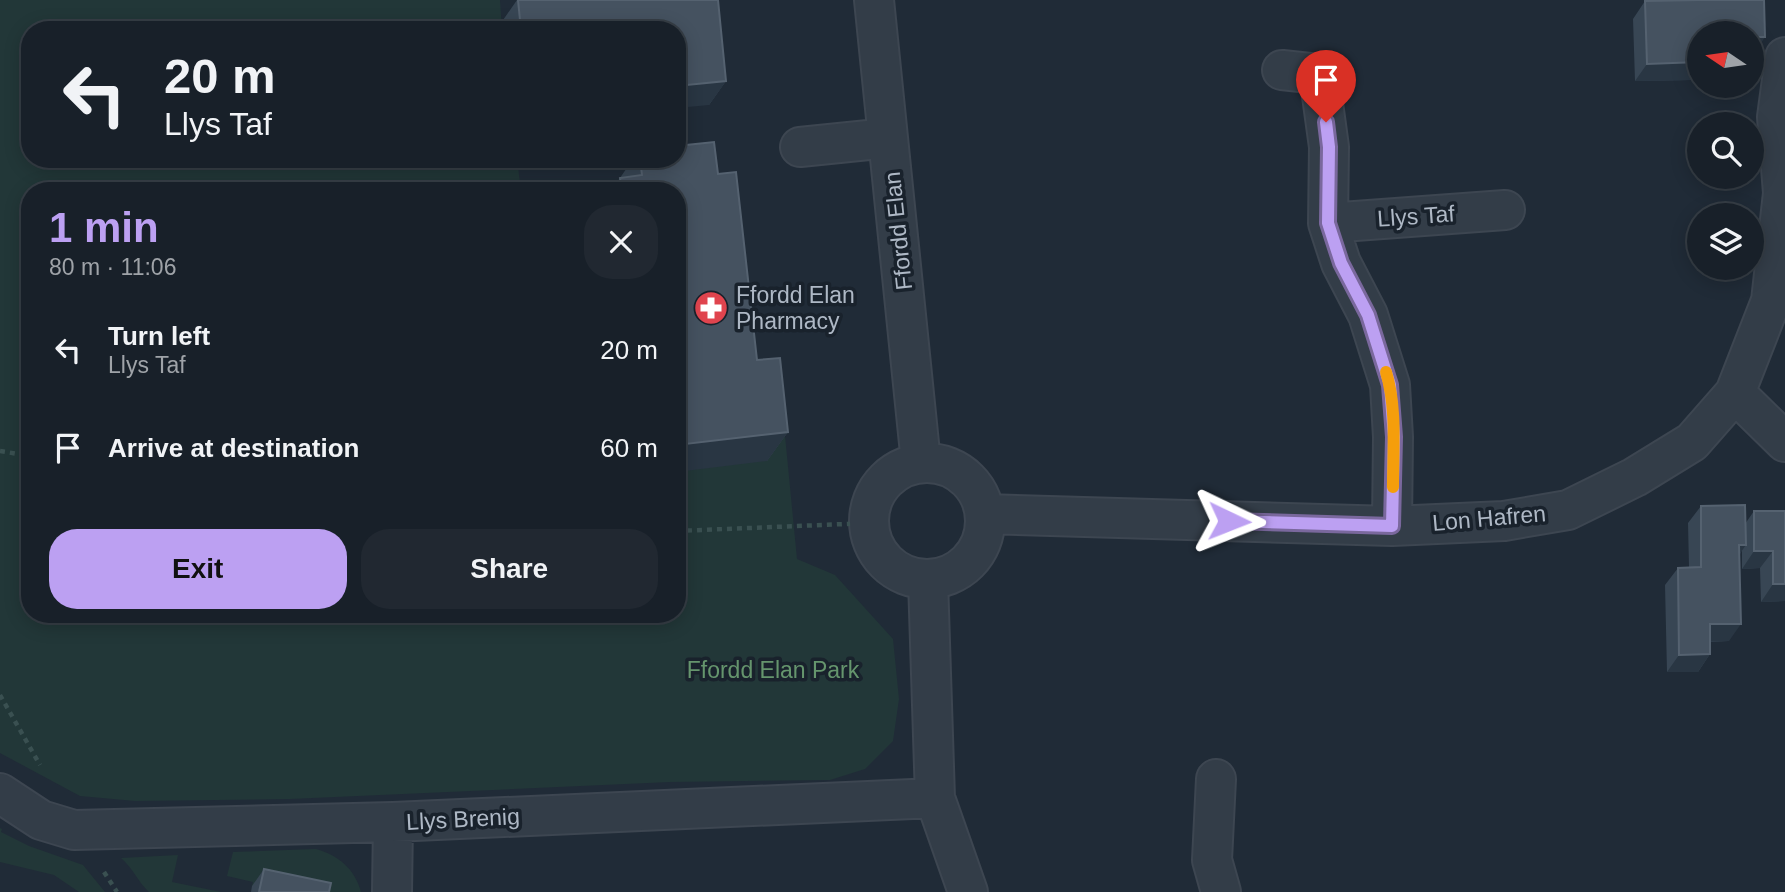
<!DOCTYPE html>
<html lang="en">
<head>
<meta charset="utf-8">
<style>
  body { margin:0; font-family:Helvetica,sans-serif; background:#212831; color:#f1f3f6; height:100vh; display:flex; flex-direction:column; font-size:26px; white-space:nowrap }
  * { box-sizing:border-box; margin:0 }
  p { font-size:23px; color:#9fa3a8 }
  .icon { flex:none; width:38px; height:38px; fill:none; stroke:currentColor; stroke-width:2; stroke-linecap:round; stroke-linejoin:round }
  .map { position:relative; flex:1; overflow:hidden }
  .details { position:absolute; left:21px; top:182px; width:665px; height:441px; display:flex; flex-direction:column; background:#182029; border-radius:28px; box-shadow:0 4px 18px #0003,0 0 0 2px #363e46 }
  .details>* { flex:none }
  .hud { position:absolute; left:21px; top:21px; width:665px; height:147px; border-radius:28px; box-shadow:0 4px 18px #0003,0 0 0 2px #363e46; background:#182029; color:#f1f3f6; overflow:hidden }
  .needle { width:46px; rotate:283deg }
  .tools { position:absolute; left:1687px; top:21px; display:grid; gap:14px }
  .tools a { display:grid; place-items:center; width:77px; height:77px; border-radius:50%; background:#182029; box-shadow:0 4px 18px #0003,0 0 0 2px #363e46; font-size:35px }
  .pin { position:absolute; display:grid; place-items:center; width:60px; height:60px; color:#fff; margin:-72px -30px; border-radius:50% 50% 50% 0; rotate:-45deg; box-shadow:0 0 7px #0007 }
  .pin .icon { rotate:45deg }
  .me { position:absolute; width:77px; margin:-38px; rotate:92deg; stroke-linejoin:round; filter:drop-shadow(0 0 5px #0008) }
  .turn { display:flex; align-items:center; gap:24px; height:147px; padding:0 28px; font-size:32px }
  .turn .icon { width:91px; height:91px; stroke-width:2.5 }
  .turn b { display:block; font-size:49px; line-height:60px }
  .round { display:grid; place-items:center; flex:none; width:74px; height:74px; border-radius:28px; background:#212831 }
  .headline { display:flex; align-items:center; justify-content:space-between; height:119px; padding:0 28px }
  h1 { font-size:42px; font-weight:600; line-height:52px; color:#bca0f2 }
  .primary-button { display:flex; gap:14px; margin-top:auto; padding:14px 28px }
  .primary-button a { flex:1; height:80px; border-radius:28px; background:#bca0f2; color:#111; font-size:28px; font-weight:600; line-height:80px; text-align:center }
  .primary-button a+a { background:#212831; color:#f1f3f6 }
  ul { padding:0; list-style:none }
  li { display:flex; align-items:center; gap:21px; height:98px; padding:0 28px }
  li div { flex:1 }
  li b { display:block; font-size:26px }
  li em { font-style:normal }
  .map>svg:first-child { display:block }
  .green { fill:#223738 }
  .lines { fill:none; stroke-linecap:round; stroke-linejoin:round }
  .minor-casing { stroke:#3d4651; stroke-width:42 }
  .path { stroke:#3a5051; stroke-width:4.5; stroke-dasharray:5 5; stroke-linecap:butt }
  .minor { stroke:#333d48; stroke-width:38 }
  .wall { fill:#384654 }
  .shaded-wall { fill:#293643 }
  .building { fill:#455260; stroke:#556270; stroke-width:2 }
  .route-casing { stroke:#7a689d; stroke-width:18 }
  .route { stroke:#bca0f2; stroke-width:12 }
  .slow { stroke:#f59e0b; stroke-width:12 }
  .labels { text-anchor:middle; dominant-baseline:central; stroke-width:7; stroke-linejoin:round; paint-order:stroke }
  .street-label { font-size:23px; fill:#aeb8c5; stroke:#19222c }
  .poi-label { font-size:23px; fill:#aeb8c5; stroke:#19222c; text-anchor:start }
  .park-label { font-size:23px; fill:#65956d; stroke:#19222c }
</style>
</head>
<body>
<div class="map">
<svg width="1785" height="892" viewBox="0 0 1785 892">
  <rect width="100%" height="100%" fill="#202b37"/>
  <!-- green -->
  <path class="green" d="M0 0H500L502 30H30V159H517L521 191H30V614H677V472L780 384 797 559 835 575 893 639 899 699 893 741 865 769 830 780 670 782 290 799 135 801 80 796 0 753Z
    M0 828 2 829 1 832 29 846 83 865 105 892H79L54 875 0 862Z
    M316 849C338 855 355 869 361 892H278L252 886 253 882 227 876 233 852Z
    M178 855 172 882 221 892H149C138 882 133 868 121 858Z"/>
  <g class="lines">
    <!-- minor casing -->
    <g class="minor-casing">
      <path id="minor" d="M874 0 921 463
        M1282 70 1319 74 1329 147 1328 223 1341 263 1368 315 1390 385 1393 437 1392 526
        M800 147 888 138
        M1328 223 1505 210
        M1735 393 1785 442
        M869 521a58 58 0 1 1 116 0a58 58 0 1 1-116 0Z
        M985 514 1392 526 1504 521 1568 510 1635 477 1692 442 1735 393 1771 301 1783 193 1777 117 1785 57
        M928 580 935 798 968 892
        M1216 779 1212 860 1221 892
        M0 793 41 820 74 830 393 822 935 798
        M392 892 393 822"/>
    </g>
    <!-- path -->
    <path class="path" d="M0 451 30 456
      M677 531 869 523
      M0 695 40 765
      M104 872 117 892"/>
    <!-- minor -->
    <use href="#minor" class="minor"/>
  </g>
  <!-- wall -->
  <path class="wall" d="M517 0H718L726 81 709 105 677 30H502L501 23Z
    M1645 1 1753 55 1699 33V69L1692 80 1635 81 1633 19Z
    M633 159H677L718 174 757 360 788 432 767 461 677 191H611Z
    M1701 506 1745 524 1754 511H1785V601L1761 602 1760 568 1742 569V550L1740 554 1729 641 1710 642V654L1698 672H1667L1665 585 1678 568 1689 567 1688 523Z
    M264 869 329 892H251L252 886Z"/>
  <!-- shaded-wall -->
  <path class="shaded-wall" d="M1752 37H1765L1753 55H1752Z
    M1699 62V69L1692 80 1635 81 1647 64Z
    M726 81 709 105 677 108V86Z
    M788 432 767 461 677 472V445Z
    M1739 545H1746L1733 563Z
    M1754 551H1773L1760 568 1742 569Z
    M1773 584H1785V601L1761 602Z
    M1710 624H1741L1729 641 1698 642Z
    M1710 654 1698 672H1667L1679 655Z"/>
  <!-- building -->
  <path class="building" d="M518 0H718L726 81 677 86V30H521Z
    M1700 0H1764L1765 37H1752V33H1699V62L1647 64 1645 1Z
    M714 142 718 174 736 172 757 360 780 358 788 432 677 445V191H622L620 178 642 175 640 159H677V146Z
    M1745 505 1746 545H1739L1741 624H1710V654L1679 655 1678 568 1701 567V506Z
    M1754 511H1785V584H1773V551H1754Z
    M264 869 331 883 329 892H259Z"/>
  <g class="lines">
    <!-- route casing -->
    <g class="route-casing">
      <path id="route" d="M1229 521 1392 526 1394 437 1390 385 1368 315 1341 263 1328 223 1329 147 1326 122"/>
    </g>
    <!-- route -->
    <use href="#route" class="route"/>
    <!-- slow -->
    <path class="slow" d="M1386 372C1397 408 1393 449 1393 487"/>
  </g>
  <!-- icons -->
  <defs>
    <g id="pharmacy-disc" transform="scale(1.75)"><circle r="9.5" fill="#e0444e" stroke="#19222c"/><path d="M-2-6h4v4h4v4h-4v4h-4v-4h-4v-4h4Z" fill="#fff"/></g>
  </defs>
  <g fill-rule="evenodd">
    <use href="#pharmacy-disc" x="711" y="308"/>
  </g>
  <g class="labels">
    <!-- street labels -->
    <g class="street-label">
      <text transform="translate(1416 216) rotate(-4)">Llys Taf</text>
      <text transform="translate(898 231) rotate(-96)">Ffordd Elan</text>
      <text transform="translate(1489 518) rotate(-5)">Lon Hafren</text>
      <text transform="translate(463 819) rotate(-3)">Llys Brenig</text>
    </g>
    <!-- poi labels -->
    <g class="poi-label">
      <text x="736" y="295">Ffordd Elan<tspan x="736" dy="26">Pharmacy</tspan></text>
    </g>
    <!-- park labels -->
    <g class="park-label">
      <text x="773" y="670">Ffordd Elan Park</text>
    </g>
  </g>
</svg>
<div class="tools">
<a><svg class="needle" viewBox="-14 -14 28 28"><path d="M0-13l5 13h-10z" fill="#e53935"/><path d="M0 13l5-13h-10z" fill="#9fa3a8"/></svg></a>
<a><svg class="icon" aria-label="search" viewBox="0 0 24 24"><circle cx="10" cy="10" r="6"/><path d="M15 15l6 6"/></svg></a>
<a><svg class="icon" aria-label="layers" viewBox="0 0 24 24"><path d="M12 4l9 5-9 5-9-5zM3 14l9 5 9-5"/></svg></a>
</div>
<div class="pin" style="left:1326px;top:122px;background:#d93025"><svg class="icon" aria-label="arrive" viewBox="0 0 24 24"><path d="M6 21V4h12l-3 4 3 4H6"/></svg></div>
<svg class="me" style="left:1229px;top:521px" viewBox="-20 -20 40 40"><path d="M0-17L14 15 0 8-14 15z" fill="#bca0f2" stroke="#fff" stroke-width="4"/></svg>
<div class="hud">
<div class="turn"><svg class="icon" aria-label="left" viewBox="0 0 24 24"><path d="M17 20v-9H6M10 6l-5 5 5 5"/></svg><div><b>20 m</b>Llys Taf</div></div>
</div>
<section class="details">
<div class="headline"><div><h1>1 min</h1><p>80 m · 11:06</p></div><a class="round"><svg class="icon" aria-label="close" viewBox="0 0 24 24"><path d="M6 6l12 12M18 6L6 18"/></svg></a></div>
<ul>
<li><svg class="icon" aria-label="left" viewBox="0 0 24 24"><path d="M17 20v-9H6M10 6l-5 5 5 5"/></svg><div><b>Turn left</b><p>Llys Taf</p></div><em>20 m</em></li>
<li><svg class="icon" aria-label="arrive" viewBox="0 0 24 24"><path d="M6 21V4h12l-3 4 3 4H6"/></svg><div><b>Arrive at destination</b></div><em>60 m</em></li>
</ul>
<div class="primary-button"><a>Exit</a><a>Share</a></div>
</section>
</div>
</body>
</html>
